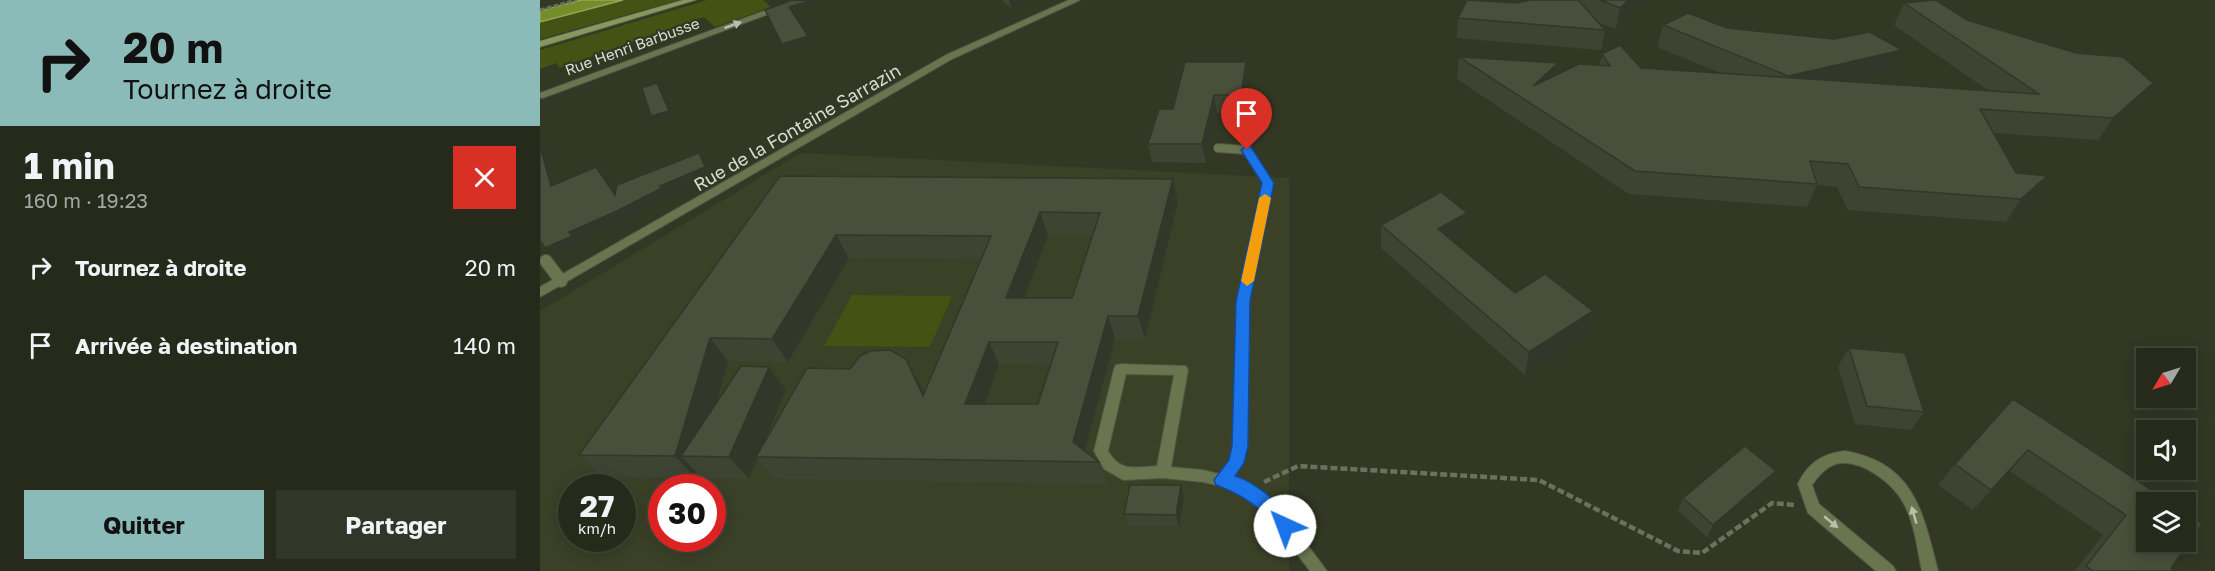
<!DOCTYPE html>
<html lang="fr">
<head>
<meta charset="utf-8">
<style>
  body { margin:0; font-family:"Golos Text",sans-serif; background:#323628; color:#f1f3f6; height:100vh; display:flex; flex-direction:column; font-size:22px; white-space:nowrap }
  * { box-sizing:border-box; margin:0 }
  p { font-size:20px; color:#a4a7a3 }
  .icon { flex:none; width:33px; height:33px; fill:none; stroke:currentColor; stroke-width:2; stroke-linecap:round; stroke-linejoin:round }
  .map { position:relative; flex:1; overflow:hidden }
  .side { display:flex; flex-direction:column; background:#262a1b; width:540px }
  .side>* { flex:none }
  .hud { background:#8bbbb9; color:#111; overflow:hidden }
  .needle { width:39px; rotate:232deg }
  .fabs { position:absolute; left:1596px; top:348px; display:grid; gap:12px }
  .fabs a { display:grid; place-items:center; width:60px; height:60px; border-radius:0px; background:#262a1b; box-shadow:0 3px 15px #0003,0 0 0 2px #42463a; font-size:30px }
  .speed { position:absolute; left:18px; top:474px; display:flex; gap:12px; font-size:30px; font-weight:700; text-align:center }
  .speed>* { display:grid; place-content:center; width:78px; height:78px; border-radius:50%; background:#262a1b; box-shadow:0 3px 15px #0003,0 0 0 2px #42463a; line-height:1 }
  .speed small { font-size:15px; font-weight:400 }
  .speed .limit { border:9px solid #d22; background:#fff; color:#111 }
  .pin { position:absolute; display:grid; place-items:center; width:51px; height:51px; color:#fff; margin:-62px -26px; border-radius:50% 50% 50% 0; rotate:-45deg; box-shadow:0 0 6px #0007 }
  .pin .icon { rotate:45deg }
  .me { position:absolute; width:66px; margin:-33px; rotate:317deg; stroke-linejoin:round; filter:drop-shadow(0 0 4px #0008) }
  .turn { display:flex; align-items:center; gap:21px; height:126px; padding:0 24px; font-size:27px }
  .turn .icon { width:78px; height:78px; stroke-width:2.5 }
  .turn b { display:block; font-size:42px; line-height:51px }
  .round { display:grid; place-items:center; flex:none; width:63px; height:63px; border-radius:0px; background:#323628 }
  .summary { display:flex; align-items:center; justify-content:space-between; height:102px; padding:0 24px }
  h1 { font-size:36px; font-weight:700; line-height:45px }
  .button { display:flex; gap:12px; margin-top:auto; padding:12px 24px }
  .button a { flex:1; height:69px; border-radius:0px; background:#8bbbb9; color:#111; font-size:24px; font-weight:700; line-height:69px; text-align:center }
  .button a+a { background:#323628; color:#f1f3f6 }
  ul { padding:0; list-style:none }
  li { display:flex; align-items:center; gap:18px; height:78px; padding:0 24px }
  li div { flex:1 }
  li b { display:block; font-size:22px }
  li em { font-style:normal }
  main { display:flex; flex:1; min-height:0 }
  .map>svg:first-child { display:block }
  .built { fill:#3a4127; fill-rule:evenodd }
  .green { fill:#445213 }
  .water { fill:#758d28; stroke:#94a65b; stroke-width:1.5 }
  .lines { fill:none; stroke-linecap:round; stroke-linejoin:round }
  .service-far1-casing { stroke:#505644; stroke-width:10 }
  .service-casing { stroke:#505644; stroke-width:14 }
  .minor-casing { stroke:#505644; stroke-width:2 }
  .secondary-casing { stroke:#505644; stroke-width:2 }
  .path-far1 { stroke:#6b705f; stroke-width:3; stroke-dasharray:5 2; stroke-linecap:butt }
  .path { stroke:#6b705f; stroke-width:4.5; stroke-dasharray:7 3; stroke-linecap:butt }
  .service-far1 { stroke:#69754f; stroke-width:8 }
  .service { stroke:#69754f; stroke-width:12 }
  .minor { fill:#69754f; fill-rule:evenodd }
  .secondary { fill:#86985b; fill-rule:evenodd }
  .wall { fill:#3e4432; fill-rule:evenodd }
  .shaded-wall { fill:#323729 }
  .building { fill:#484f3a; stroke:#323729; stroke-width:1.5; fill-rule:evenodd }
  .oneway { fill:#b9bfab }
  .route { fill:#1a73e8; stroke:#114b97; stroke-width:1.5 }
  .slow { fill:#f59e0b }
  .labels { text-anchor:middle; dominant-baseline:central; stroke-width:4.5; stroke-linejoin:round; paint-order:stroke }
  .far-street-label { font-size:15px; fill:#dbdfd3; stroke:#323824 }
  .street-label { font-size:18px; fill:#dbdfd3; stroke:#323824 }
</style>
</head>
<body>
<main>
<section class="side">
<div class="hud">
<div class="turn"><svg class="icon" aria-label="right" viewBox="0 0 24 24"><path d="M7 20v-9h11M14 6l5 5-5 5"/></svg><div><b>20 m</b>Tournez à droite</div></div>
</div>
<div class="summary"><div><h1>1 min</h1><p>160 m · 19:23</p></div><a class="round" style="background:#d93025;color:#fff"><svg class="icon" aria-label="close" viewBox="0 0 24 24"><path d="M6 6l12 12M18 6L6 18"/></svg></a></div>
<ul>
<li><svg class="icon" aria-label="right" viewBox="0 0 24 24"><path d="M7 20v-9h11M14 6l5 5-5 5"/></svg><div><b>Tournez à droite</b></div><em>20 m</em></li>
<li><svg class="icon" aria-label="arrive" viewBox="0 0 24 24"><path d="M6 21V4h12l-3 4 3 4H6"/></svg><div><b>Arrivée à destination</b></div><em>140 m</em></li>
</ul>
<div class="button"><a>Quitter</a><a>Partager</a></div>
</section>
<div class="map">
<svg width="1675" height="571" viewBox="0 0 1675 571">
  <rect width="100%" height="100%" fill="#323824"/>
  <!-- built -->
  <path class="built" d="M261 153 749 178V571H0V311ZM32 488H82V538H32ZM122 488H172V538H122Z"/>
  <!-- green -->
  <path class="green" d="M83 0H139L0 39V22Z
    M167 0H223L231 7 175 27 164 17 19 68 17 63 0 69V50Z
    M312 295 412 296 390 347 284 346Z"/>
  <!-- water -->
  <path class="water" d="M41 0H83L0 22V11Z"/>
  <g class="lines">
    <!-- service-far1 casing -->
    <g class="service-far1-casing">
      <path id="service-far1" d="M678 148 707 150 728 183 715 243"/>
    </g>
    <!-- service casing -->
    <g class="service-casing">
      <path id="service" d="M6 261 21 281
        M682 480 696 463 700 446 703 301 716 242"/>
    </g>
    <!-- minor casing -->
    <g class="minor-casing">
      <path id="minor" d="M254 0H266L0 99V93Z
        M529 0H540L412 59 0 297V287L406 55Z
        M581 364 646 366 648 370 631 467 663 470 703 480 739 507 787 571H770L729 517 694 489 663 482 623 478 583 480 564 469 554 451 574 369 576 365ZM586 374 634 375 617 466C594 467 581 473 568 451Z
        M1305 451C1375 463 1383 513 1398 571H1382C1377 549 1375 524 1364 504 1354 484 1321 458 1296 464 1286 467 1278 476 1272 485L1279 504 1353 566 1356 571H1336L1268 513 1258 484C1267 464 1283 453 1305 451Z"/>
    </g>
    <!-- secondary casing -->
    <g class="secondary-casing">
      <path id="secondary" d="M143 0H156L0 47V41Z"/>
    </g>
    <!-- path-far1 -->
    <path class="path-far1" d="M0 10 36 0"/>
    <!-- path -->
    <path class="path" d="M724 482 758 466 999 480 1138 551 1162 553 1232 503 1255 505"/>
    <!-- service-far1 -->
    <use href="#service-far1" class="service-far1"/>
    <!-- service -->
    <use href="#service" class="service"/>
    <!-- minor -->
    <use href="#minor" class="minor"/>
    <!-- secondary -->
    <use href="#secondary" class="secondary"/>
  </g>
  <!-- wall -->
  <path class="wall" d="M461 0H489L490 3 472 9Z
    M991 0H1108L1076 29 1057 22 1065 30 1061 50 917 38 918 18Z
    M1364 3 1427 20 1613 83 1597 105 1558 140 1454 133 1476 173 1507 176 1492 199 1466 222 1308 210 1297 187 1277 185 1267 207 1089 194 917 79 919 57 1018 63 1017 75 1059 66 1062 54 1101 68 1181 73 1117 47 1123 25 1187 28 1362 50 1352 72 1310 82 1449 91 1354 25Z
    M706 62 708 80 703 113H677L666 163 612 162 608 144 633 109Z
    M240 176 633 179 638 202 605 339H575L545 452 559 462 567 484 234 479 217 459 209 479 162 478 157 473 156 478 62 477 39 455ZM508 235H553L532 298H484ZM309 258 442 259 384 393 366 359 310 369 223 446 246 390 229 367 177 402 188 361 248 362ZM459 364 511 365 498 404H445Z
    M927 213 924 236 914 242 975 293 1053 311 1047 334 985 375 841 248V225Z
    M1309 348 1384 412 1371 430 1315 424 1298 366Z
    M1473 399 1630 502 1631 568 1635 571H1535L1563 535 1470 471 1433 510 1398 485 1415 464Z
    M1236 471 1230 483 1167 537 1138 510 1143 498Z
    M644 497 639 527 588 526 584 514Z"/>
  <!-- shaded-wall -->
  <path class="shaded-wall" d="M233 0H247L235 5Z
    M469 0H489L490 3 472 9Z
    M1089 0H1108L1076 29 1080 8Z
    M271 1 274 7 252 14 249 7Z
    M268 36 271 42 245 50 242 44Z
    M1362 50 1352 72 1240 98 1248 76Z
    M706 62 708 80 703 113 701 95Z
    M1018 63 1015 85 993 86Z
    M117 83 122 90 133 117 115 123 111 116Z
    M1613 83 1597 105 1558 140 1573 118Z
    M674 95 677 113 666 163 662 144Z
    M0 97 8 109 0 111Z
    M1 150 10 160 19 196 11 186Z
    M159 153 165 163 171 178 128 196 129 198 85 221 37 242 40 247 14 258 5 248 29 232Z
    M1507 176 1492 199 1466 222 1481 199Z
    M633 179 638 202 605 339 598 316Z
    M500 212 508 235 476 320 466 298Z
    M927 213 924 236 896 253 898 229Z
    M296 235 309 258 248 362 232 339Z
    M1053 311 1047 334 985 375 989 352Z
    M568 316 575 339 542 462 533 442Z
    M170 338 188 361 162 456H141L157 473 156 478 135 456Z
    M449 342 459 364 437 426 425 404Z
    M366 359 378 381 396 418 383 396Z
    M229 367 246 390 218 457H216L217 459 209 479 189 457Z
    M1488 450 1470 471 1433 510 1451 490Z
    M1236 471 1230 483 1167 537 1173 525Z
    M641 485 644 497 639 527 636 515Z"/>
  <!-- building -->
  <path class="building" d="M252 0 271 1 249 7 268 36 242 44 225 10Z
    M927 0 976 3 991 0H1038L1065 30 918 18Z
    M1060 0H1089L1080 8Z
    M1396 0 1427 20 1536 53 1583 57 1613 83 1573 118 1440 109 1476 173 1507 176 1481 199 1319 187 1308 164 1270 161 1277 184 1095 171 919 57 1018 63 993 86 1039 64 1070 66 1062 54 1080 45 1101 68 1499 94 1364 3Z
    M1148 13 1187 28 1294 39 1330 32 1362 50 1248 76 1123 25Z
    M645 62H706L701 95H674L662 144H608L619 109H633Z
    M117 83 129 111 111 116 102 88Z
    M0 150H1L11 186 56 167 75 195 77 185 159 153 165 167 120 186 122 188 77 211 29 232 32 236 5 248 0 240Z
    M240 176 633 179 598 316H568L533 442 559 462 216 457 267 368 310 369 320 356 330 351 350 350 366 359 383 396 451 236 296 235 232 339 170 338 135 456 39 455ZM500 212 560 213 532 298H466ZM449 342H518L498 404H425Z
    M901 192 927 213 898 229 975 293 1005 274 1053 311 989 352 841 225Z
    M1309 348 1365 353 1384 412 1327 406Z
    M201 366 229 367 189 457 141 456Z
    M1473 399 1630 502H1606V542H1646V513L1662 524 1631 568 1635 571H1553L1546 566 1586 515 1488 450 1451 490 1415 464Z
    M1205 446 1236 471 1173 525 1143 498Z
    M590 485H641L636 515 584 514Z"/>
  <!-- one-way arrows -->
  <defs><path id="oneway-solid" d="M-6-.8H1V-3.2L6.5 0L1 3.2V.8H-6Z" transform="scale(1.5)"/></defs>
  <g class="oneway">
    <use href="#oneway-solid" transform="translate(193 25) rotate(-20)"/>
    <use href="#oneway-solid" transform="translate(1374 515) rotate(-106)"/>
    <use href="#oneway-solid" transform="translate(1291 522) rotate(40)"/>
  </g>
  <!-- route -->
  <path class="route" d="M707 146 711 147 734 183 710 301 708 446 704 463 695 476C716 482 744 506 754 526L751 532 745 534C737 531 734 524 728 518 714 502 695 492 676 485L674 480 689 460 692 446 696 301 722 183 701 150Z"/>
  <!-- slow -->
  <path class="slow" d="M725 194 731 198 714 281 707 286 701 281 719 198Z"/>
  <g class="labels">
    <!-- far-street labels -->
    <g class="far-street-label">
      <text transform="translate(92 46) rotate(-20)">Rue Henri Barbusse</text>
    </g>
    <!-- street labels -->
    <g class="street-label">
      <text transform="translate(257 127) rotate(-30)">Rue de la Fontaine Sarrazin</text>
    </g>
  </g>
</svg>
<div class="fabs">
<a><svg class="needle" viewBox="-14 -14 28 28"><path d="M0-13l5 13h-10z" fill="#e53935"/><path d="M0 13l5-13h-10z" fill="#a4a7a3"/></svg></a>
<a><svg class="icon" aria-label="sound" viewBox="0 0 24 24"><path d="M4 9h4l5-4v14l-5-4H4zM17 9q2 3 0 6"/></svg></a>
<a><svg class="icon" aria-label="layers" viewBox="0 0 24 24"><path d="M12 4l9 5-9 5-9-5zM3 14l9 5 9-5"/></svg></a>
</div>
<div class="speed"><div>27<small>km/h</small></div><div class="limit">30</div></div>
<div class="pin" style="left:707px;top:150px;background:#d93025"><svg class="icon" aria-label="arrive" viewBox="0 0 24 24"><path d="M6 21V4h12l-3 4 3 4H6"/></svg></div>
<svg class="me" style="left:745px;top:526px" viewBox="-20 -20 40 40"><circle r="19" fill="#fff"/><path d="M0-13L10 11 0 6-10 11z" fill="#1a73e8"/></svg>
</div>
</main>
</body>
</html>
